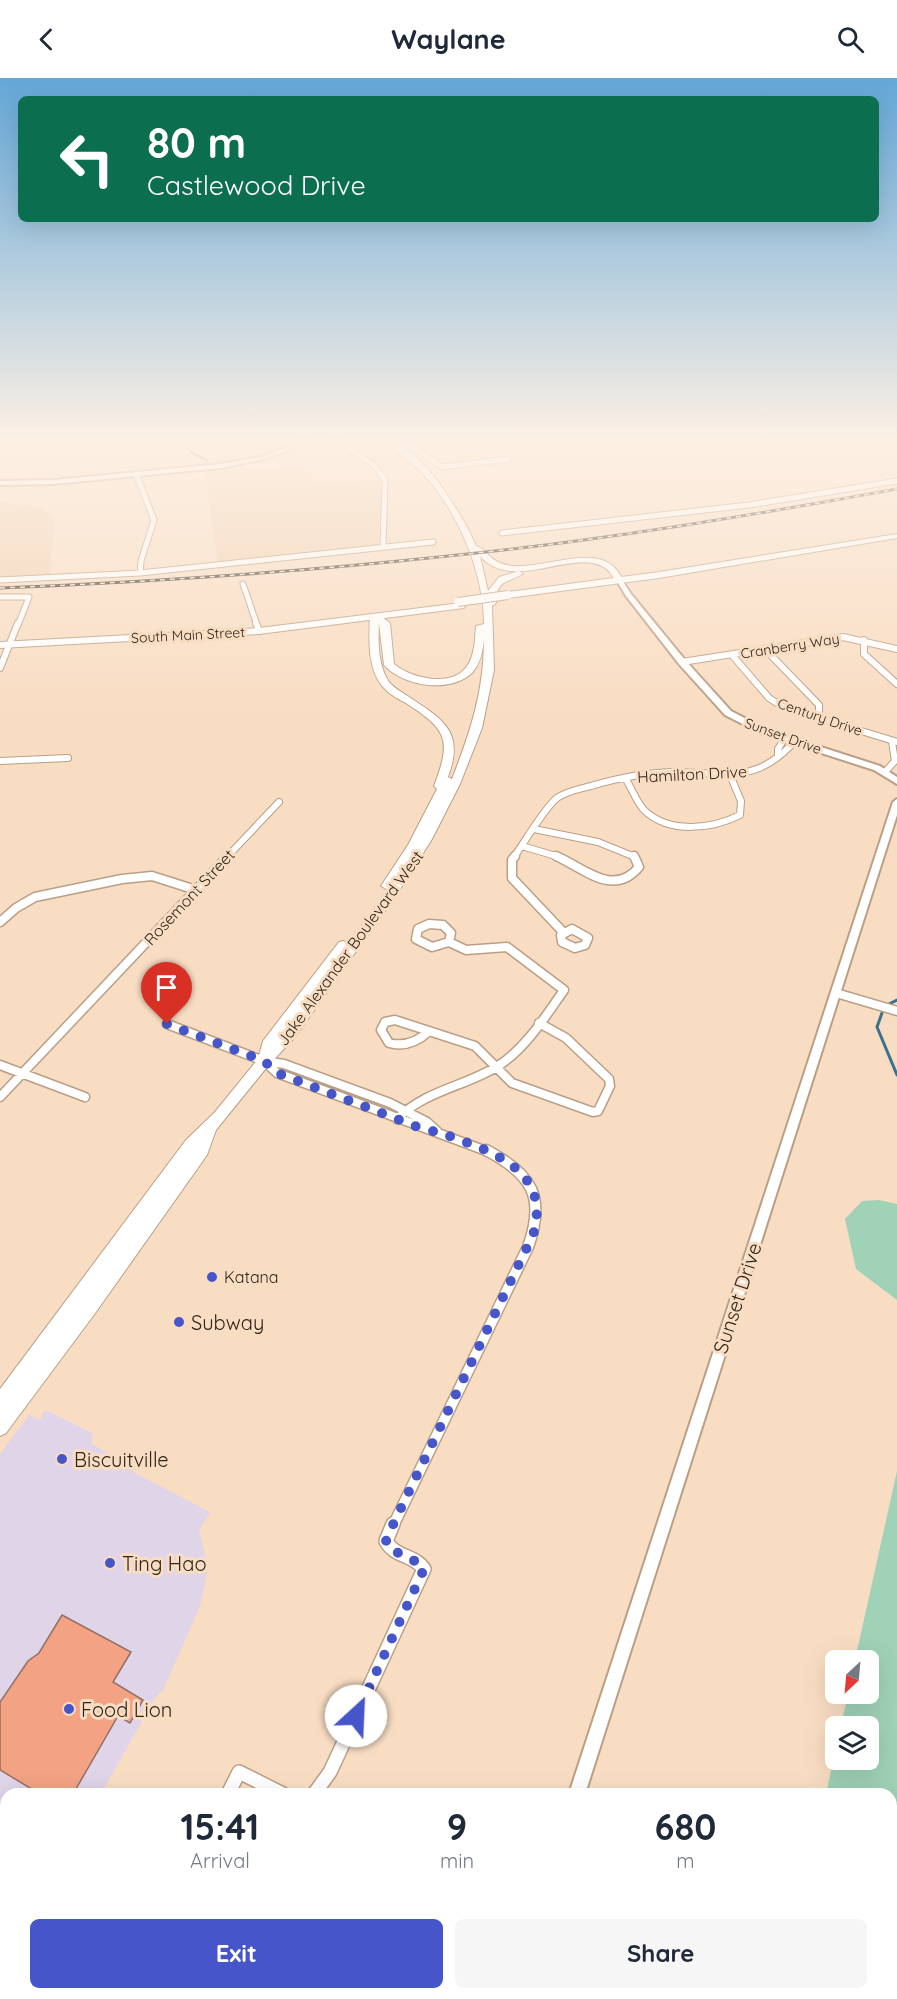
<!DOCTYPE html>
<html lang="en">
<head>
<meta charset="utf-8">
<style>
  body { margin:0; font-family:Quicksand,sans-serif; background:#f6f6f7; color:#1f2937; height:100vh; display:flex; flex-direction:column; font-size:22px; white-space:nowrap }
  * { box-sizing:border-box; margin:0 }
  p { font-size:20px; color:#747a83 }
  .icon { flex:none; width:33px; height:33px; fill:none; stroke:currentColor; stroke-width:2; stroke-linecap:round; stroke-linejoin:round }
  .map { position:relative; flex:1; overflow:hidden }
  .details { position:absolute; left:0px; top:1710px; width:897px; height:212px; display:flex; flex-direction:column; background:#fff; border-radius:18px 18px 0 0; box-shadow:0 6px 24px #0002 }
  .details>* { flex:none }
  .guide { position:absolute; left:18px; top:18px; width:861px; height:126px; border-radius:9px; box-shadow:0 6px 24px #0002; background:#0b6e4f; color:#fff; overflow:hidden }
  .needle { width:39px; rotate:206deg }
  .fabs { position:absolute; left:825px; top:1572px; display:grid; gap:12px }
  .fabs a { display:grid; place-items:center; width:54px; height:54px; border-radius:9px; background:#fff; box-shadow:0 6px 24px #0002; font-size:30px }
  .pin { position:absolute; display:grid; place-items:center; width:51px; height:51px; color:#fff; margin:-62px -26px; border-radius:50% 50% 50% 0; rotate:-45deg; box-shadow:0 0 6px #0007 }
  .pin .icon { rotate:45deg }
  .me { position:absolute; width:66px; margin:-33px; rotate:25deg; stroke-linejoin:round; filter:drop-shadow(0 0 4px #0008) }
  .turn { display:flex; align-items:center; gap:21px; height:126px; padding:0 30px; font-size:27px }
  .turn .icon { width:78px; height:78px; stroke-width:2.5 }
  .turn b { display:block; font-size:42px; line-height:51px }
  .eta { display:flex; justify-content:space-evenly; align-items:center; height:102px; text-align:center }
  .eta b { font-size:36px; font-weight:700; line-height:42px }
  .action { display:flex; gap:12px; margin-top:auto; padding:12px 30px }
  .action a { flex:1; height:69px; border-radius:9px; background:#4655c9; color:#fff; font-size:24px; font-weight:700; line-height:69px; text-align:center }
  .action a+a { background:#f6f6f7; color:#1f2937 }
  header { display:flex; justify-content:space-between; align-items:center; height:78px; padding:0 30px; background:#fff; font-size:27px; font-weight:700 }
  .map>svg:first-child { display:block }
  .commercial { fill:#dfd4e8 }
  .built { fill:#f2d1b2 }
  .green { fill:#a0d2b8 }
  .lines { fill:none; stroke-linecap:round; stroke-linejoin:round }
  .stream-far1 { stroke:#39728e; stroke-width:1.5 }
  .stream { stroke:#39728e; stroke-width:3 }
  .building { fill:#f3a284; stroke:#927064; stroke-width:1.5 }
  .minor-far4-casing { stroke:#b99f86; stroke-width:7 }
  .minor-far3-casing { stroke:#b99f86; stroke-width:8 }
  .minor-far2-casing { stroke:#b99f86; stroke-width:11 }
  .minor-far1-casing { stroke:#b99f86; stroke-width:13 }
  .minor-casing { stroke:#b99f86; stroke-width:16 }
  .tertiary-casing { stroke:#b99f86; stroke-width:4 }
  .primary-casing { stroke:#b99f86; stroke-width:2 }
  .trunk-casing { stroke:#b99f86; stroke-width:2 }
  .minor-far4 { stroke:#fff; stroke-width:5 }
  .minor-far3 { stroke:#fff; stroke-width:6 }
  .minor-far2 { stroke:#fff; stroke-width:8 }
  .minor-far1 { stroke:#fff; stroke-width:10 }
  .minor { stroke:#fff; stroke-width:13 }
  .tertiary { fill:#fff; fill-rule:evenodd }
  .primary { fill:#fff; fill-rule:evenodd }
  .trunk { fill:#fff; fill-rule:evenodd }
  .rail-casing { stroke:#44382d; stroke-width:3 }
  .rail { stroke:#f9ddc3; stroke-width:1.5; stroke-dasharray:5; stroke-linecap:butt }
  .primary-bridge-casing { stroke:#b99f86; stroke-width:10; stroke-linecap:butt }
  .primary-bridge { stroke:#fff; stroke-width:8 }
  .route { stroke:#4655c9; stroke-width:10; stroke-dasharray:0 18 }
  .poi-dot { fill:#4655c9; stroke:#f9ddc3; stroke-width:2 }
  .labels { text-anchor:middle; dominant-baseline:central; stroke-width:6; stroke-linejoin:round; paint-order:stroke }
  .far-street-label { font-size:14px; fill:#2f251b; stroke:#f9ddc3 }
  .street-label { font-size:16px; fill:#2f251b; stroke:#f9ddc3 }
  .poi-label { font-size:16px; fill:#2f251b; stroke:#f9ddc3; text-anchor:start }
  .near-street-label { font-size:20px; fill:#2f251b; stroke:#f9ddc3 }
  .near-poi-label { font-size:20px; fill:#2f251b; stroke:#f9ddc3; text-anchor:start }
</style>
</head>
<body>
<header><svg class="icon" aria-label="back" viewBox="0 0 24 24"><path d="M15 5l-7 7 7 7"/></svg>Waylane<svg class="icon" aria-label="search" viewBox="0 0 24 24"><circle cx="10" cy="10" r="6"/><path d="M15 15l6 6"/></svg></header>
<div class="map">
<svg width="897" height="1921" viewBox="0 0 897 1921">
  <rect width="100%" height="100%" fill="#f9ddc3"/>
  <!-- commercial -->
  <path class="commercial" d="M48 1333 92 1355V1366L109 1376 117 1389 122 1384 135 1390 133 1394 210 1434 199 1452 208 1490 200 1528 163 1612 155 1620 101 1716H6V1851L0 1855V1376L29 1337 41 1342 43 1334Z"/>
  <!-- built -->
  <path class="built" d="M308 386 315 406 378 401 382 415 377 467 251 480 218 487 205 394Z
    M0 424 39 430 55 441 49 501 0 502Z"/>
  <!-- green -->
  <path class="green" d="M879 1122 897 1126V1222L856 1191 845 1141 862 1123Z
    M897 1393V1921H782L784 1916H891V1716H826L835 1674 836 1682H868V1648H841L848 1616H868V1582H855Z"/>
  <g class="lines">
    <!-- stream-far1 -->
    <path class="stream-far1" d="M183 363 192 375 208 383"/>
    <!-- stream -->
    <path class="stream" d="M887 927 897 922
      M882 935 877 949 897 997"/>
  </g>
  <!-- building -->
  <path class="building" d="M62 1537 131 1574 113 1604 143 1622 130 1645 118 1638 73 1716H40L0 1692V1624L28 1583 39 1575Z"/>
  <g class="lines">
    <!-- minor-far4 casing -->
    <g class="minor-far4-casing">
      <path id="minor-far4" d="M337 363 374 387 385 402 383 468
        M403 363 442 389 508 381
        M136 396 154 442 141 483 140 495
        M502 455 749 427 897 403
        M0 502 140 495 433 464
        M243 506 257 547
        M0 519H29L18 547"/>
    </g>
    <!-- minor-far3 casing -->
    <g class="minor-far3-casing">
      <path id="minor-far3" d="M256 545 259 553
        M864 562V576L897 606
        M765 571 819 627V640
        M732 577 769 620 783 629 897 664
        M682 584 843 559 897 571
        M0 590 18 545
        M778 677V671L784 661
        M0 683 68 680
        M885 694 895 683 892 664
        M625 700C632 710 636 724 645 733 670 756 712 751 740 737L741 723 730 697
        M534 751 598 764 635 779
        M522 768 559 779
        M227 779 279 724
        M514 779C524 765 545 729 557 720 567 713 579 711 591 708 618 700 648 694 677 694 726 695 756 706 794 664"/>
    </g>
    <!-- minor-far2 casing -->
    <g class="minor-far2-casing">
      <path id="minor-far2" d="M515 778 512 782V800L563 854
        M556 778C584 790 613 820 639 789L634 778
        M0 844 16 830 35 819 122 801 152 798 196 812
        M429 846 443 847 451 855 449 864 432 869 416 861 418 851Z
        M572 851 588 860 585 867 575 870 562 864 561 857Z
        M836 915 897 933
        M167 946 264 983 284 986 390 1025 427 1044 437 1053
        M428 954C417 964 404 969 389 965L381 952 385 944 395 942 475 968 512 1005 593 1034 598 1033 610 1008 609 1001 566 960 539 945
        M264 983 277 995 489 1074
        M0 987 85 1019
        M0 1019 228 778
        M397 1041C426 1012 464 1009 498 988 526 970 545 939 564 912L507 869 466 872 449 864"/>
    </g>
    <!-- minor-far1 casing -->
    <g class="minor-far1-casing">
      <path id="minor-far1" d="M393 1448 528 1169C546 1119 532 1096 486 1072"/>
    </g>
    <!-- minor casing -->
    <g class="minor-casing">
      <path id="minor" d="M228 1716 239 1694 283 1716
        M314 1716 330 1694 424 1491C415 1477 394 1479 386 1463L393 1446
        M123 1921 126 1916"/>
    </g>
    <!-- tertiary casing -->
    <g class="tertiary-casing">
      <path id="tertiary" d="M304 363H312L264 381 221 390 53 406 0 407V403L53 402 221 386 261 379Z
        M618 502H622L631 516 685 582 731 633 768 652 880 688 897 699V706L874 692 762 656 725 637 679 586 626 518 617 503Z
        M897 721V737L585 1716H569L893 724Z
        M503 1916H521L520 1921H502Z"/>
    </g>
    <!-- primary casing -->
    <g class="primary-casing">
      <path id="primary" d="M897 456V460L659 500 508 520 504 517 508 514 659 494Z
        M461 525 465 528 464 530 259 556 0 570V564L259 550Z"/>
    </g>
    <!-- trunk casing -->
    <g class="trunk-casing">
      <path id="trunk" d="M384 363C419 363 464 439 476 468 488 471 488 483 507 487 536 494 588 467 613 488 617 492 621 498 624 503L617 505C614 501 610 493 605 490 573 469 513 516 480 478L488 513 499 499 519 493 523 496C508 505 496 501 496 525L492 528 494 592 482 650 460 706 432 761 397 816 295 959 267 989 216 1052 207 1077 96 1234 6 1355 0 1358V1311L186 1062 215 1034 258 981 263 963 339 864 343 863 349 866 353 860 388 812 381 808 408 767 437 711 434 708C452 661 447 652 406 625 398 621 389 616 383 609 367 591 369 560 370 538L378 536 390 545 394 586C412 601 455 611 469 585 475 574 475 560 476 548L484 546C484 496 459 436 426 399 414 385 398 376 384 363ZM379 545 384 587C403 608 449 616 472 595 481 585 483 572 484 560 484 613 471 652 452 701L448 699C464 656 446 643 412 621 405 616 395 611 389 604 378 588 378 564 379 545Z"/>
    </g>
    <!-- minor-far4 -->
    <use href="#minor-far4" class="minor-far4"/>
    <!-- minor-far3 -->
    <use href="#minor-far3" class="minor-far3"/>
    <!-- minor-far2 -->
    <use href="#minor-far2" class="minor-far2"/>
    <!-- minor-far1 -->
    <use href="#minor-far1" class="minor-far1"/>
    <!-- minor -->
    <use href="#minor" class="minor"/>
    <!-- tertiary -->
    <use href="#tertiary" class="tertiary"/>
    <!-- primary -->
    <use href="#primary" class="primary"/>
    <!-- trunk -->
    <use href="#trunk" class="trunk"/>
    <!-- rail casing -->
    <g class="rail-casing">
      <path id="rail" d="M0 510C150 504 299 494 448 478 599 463 748 438 897 411"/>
    </g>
    <!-- rail -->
    <use href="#rail" class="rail"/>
    <!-- primary-bridge casing -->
    <g class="primary-bridge-casing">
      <path id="primary-bridge" d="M458 524 508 517"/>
    </g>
    <!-- primary-bridge -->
    <use href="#primary-bridge" class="primary-bridge"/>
  </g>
  <!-- sky -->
  <linearGradient id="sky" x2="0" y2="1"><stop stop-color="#63a7d8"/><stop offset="0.57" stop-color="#fcf0e4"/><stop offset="1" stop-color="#fcf0e4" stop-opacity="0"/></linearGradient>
  <rect width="897" height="632" fill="url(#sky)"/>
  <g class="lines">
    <!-- route -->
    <path class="route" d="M167 946 264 983 277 995 423 1051C439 1054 453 1059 468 1065 511 1081 549 1104 533 1157L388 1457 386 1463 390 1471 421 1486 424 1491 356 1638"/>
  </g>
  <!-- markers -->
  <g class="poi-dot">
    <circle cx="212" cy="1199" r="6"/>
    <circle cx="179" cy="1244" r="6"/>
    <circle cx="62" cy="1381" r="6"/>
    <circle cx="110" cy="1485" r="6"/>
    <circle cx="69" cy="1631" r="6"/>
  </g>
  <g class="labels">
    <!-- far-street labels -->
    <g class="far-street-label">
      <text transform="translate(188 557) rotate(-3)">South Main Street</text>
      <text transform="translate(790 568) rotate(-9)">Cranberry Way</text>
      <text transform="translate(820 639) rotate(19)">Century Drive</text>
      <text transform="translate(783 658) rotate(20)">Sunset Drive</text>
    </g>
    <!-- street labels -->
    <g class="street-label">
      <text transform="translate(692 696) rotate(-3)">Hamilton Drive</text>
      <text transform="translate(189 819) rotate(-47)">Rosemont Street</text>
      <text transform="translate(350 870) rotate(-54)">Jake Alexander Boulevard West</text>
    </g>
    <!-- poi labels -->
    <g class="poi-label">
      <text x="224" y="1199">Katana</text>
    </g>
    <!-- near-street labels -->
    <g class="near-street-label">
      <text transform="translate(737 1220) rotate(-72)">Sunset Drive</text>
    </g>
    <!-- near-poi labels -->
    <g class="near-poi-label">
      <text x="191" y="1244">Subway</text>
      <text x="74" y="1381">Biscuitville</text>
      <text x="122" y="1485">Ting Hao</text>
      <text x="81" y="1631">Food Lion</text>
    </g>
  </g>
</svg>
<div class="fabs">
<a><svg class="needle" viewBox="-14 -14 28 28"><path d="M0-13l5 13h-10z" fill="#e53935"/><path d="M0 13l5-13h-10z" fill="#747a83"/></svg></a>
<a><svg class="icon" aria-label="layers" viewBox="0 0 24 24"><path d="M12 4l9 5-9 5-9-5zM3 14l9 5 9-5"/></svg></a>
</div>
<div class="pin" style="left:167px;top:946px;background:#d93025"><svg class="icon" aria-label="arrive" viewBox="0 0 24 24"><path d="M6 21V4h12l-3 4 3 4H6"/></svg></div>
<svg class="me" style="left:356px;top:1638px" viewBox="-20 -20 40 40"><circle r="19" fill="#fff"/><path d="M0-13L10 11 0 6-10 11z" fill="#4655c9"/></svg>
<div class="guide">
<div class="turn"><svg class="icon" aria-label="left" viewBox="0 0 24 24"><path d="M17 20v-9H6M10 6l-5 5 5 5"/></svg><div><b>80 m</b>Castlewood Drive</div></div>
</div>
<section class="details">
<div class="eta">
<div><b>15:41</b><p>Arrival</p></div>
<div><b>9</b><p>min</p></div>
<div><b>680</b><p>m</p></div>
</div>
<div class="action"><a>Exit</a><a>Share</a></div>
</section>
</div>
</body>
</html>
